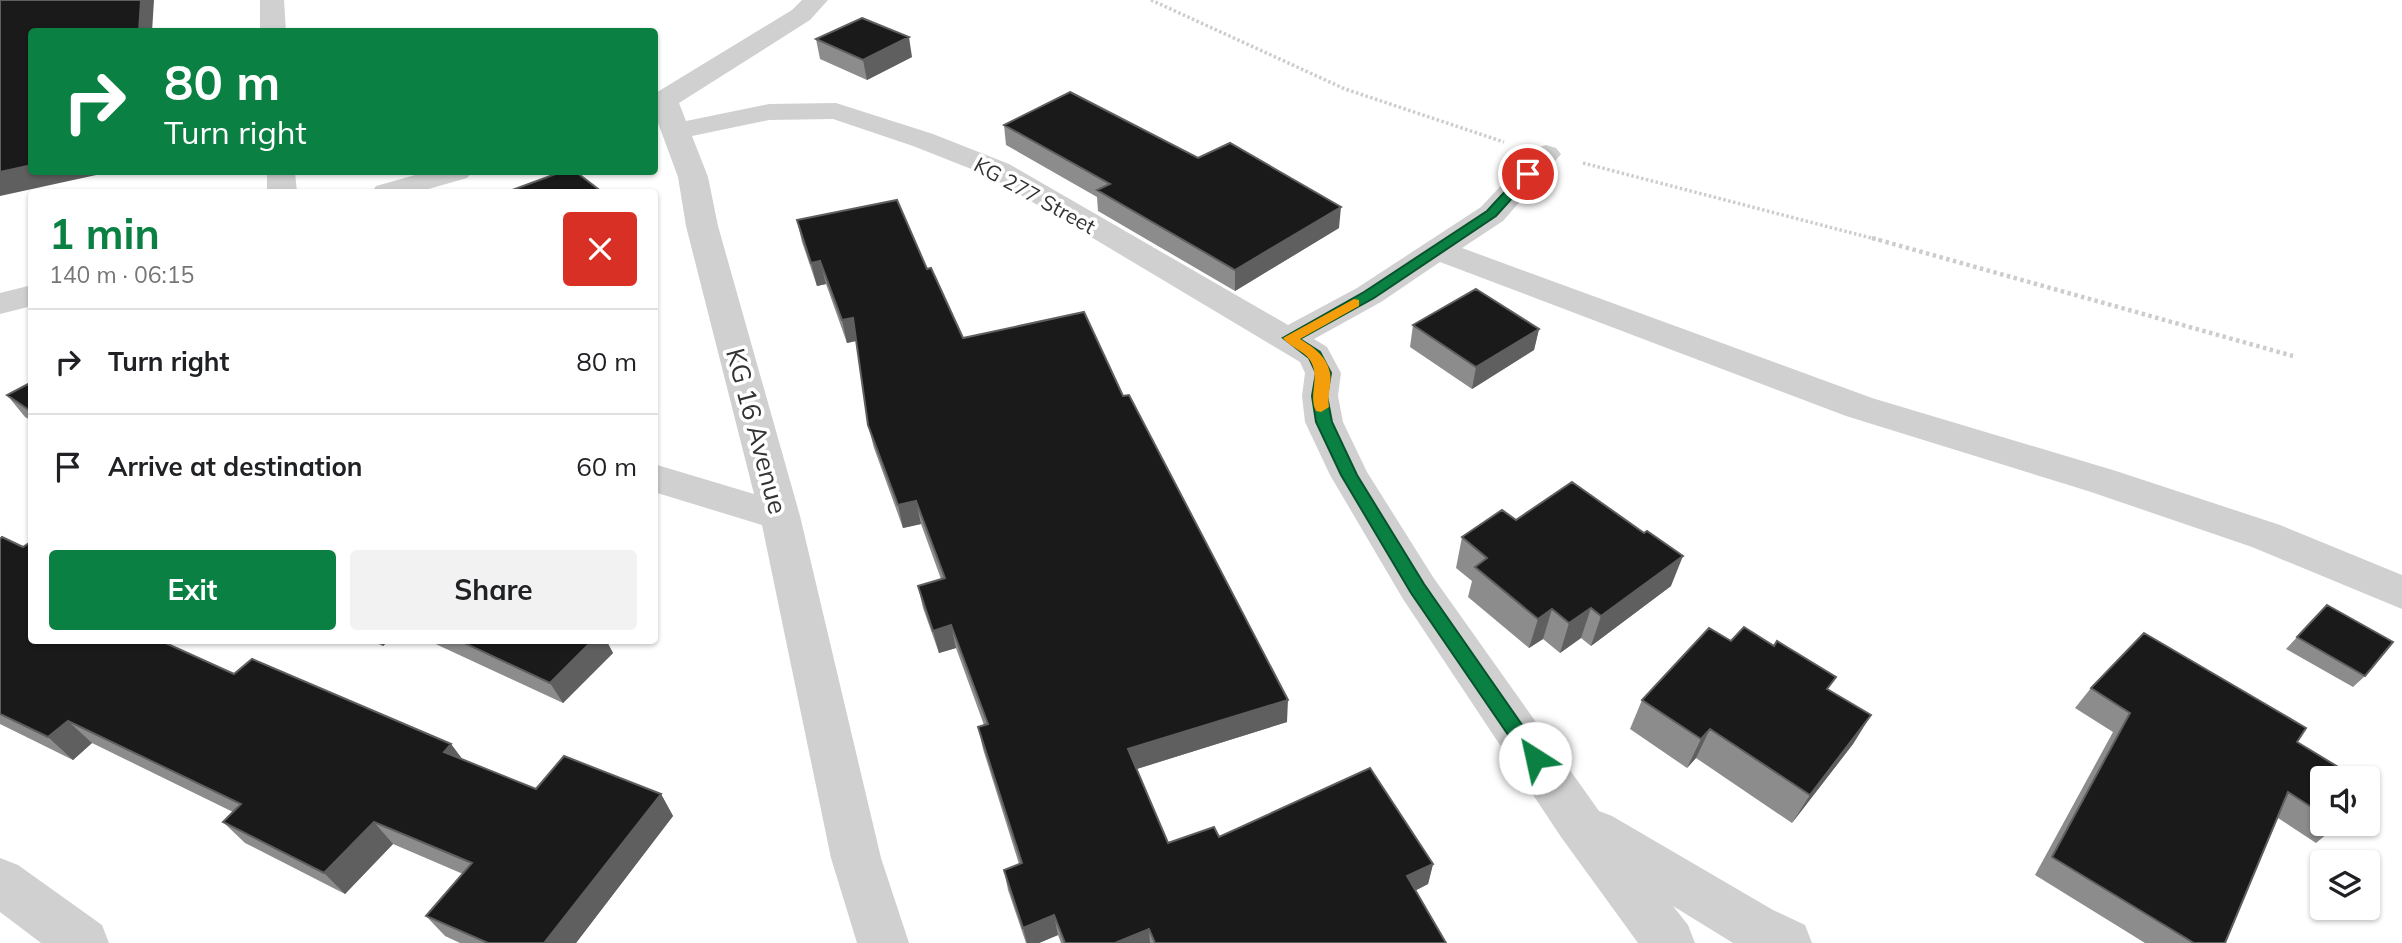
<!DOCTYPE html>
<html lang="en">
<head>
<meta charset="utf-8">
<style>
  body { margin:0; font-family:Mulish,sans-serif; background:#f2f2f2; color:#202124; height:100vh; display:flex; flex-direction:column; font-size:26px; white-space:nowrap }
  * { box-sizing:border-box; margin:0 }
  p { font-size:23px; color:#757577 }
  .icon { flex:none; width:38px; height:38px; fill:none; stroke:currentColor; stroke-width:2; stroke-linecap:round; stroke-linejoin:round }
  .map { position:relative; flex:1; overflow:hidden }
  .details { position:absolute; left:28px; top:189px; width:630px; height:455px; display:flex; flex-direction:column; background:#fff; border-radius:7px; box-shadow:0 2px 5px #0004 }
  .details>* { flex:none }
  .banner { position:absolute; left:28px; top:28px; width:630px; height:147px; border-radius:7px; box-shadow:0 2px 5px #0004; background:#0b8043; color:#fff; overflow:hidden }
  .buttons { position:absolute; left:2310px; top:766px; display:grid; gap:14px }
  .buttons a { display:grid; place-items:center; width:70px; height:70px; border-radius:7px; background:#fff; box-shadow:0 2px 5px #0004; font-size:35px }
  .pin { position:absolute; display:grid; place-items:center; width:60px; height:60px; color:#fff; margin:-30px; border:4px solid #fff; border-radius:50%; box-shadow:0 2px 7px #0007 }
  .me { position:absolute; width:77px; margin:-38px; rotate:325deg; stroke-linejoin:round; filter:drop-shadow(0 0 5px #0008) }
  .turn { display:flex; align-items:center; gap:24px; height:147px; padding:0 21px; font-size:32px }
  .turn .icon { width:91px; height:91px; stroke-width:2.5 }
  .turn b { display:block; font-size:49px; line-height:60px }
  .round { display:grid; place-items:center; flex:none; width:74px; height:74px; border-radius:7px; background:#f2f2f2 }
  .summary { display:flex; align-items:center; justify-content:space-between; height:119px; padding:0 21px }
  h1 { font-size:42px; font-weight:700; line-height:52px; color:#0b8043 }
  .action { display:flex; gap:14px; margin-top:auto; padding:14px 21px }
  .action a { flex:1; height:80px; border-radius:7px; background:#0b8043; color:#fff; font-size:28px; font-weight:700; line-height:80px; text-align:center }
  .action a+a { background:#f2f2f2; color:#202124 }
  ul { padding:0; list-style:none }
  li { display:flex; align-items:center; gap:21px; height:105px; padding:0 21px; border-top:2px solid #e0e0e0 }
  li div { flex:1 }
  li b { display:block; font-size:26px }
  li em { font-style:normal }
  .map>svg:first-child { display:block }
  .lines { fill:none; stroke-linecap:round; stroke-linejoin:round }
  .path-far1 { stroke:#cdcdcd; stroke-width:3.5; stroke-dasharray:2.5 2.5; stroke-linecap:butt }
  .path { stroke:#cdcdcd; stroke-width:4.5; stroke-dasharray:3.5 3.5; stroke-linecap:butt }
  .minor { fill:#d0d0d0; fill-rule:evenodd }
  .wall { fill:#8c8c8c }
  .shaded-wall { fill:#5f5f5f }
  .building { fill:#1a1a1a; stroke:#5f5f5f; stroke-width:2 }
  .route { fill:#0b8043; stroke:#07532c; stroke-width:2 }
  .slow { fill:#f59e0b }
  .labels { text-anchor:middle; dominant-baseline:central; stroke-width:7; stroke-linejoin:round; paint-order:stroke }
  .far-street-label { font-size:21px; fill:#333; stroke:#fff }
  .street-label { font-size:26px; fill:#333; stroke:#fff }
</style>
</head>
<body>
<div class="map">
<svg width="2402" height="943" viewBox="0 0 2402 943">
  <rect width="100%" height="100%" fill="#fff"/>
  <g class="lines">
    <!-- path-far1 -->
    <path class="path-far1" d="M1151 0 1345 89 1504 142
      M1583 163 1879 240"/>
    <!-- path -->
    <path class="path" d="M1872 238 2293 356"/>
    <!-- minor -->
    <path class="minor" d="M260 0H284L286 32H260Z
      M802 0H828L810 20 679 103 686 121 769 104 836 103 933 134 1009 164 1288 325 1357 288 1481 207 1536 148 1546 145 1556 148 1561 154 1556 160 1503 221 1462 248 1872 398 2116 471 2280 525 2402 575V609L2252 547 2088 491 1846 416 1440 262 1381 302 1314 339 1327 347 1341 373 1338 396 1343 422 1367 472 1433 577 1599 811 1612 816 1773 910 1805 925 1812 943H1733L1673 906 1688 925 1695 943H1638L1561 837 1403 599 1330 475 1305 422 1302 396 1305 373 1300 362 989 176 913 146 833 119 769 120 692 136 708 177 718 226 800 516 881 858 909 943H857L831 858 762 525 654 492V464L754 494 686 226 678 177 654 112V94L792 10Z
      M267 172H295L297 192H267Z
      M426 172H472L467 178 418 192H372L376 186Z
      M32 285V306L0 314V293Z
      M0 858 18 865 102 925 109 943H41L0 912Z"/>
  </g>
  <!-- wall -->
  <path class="wall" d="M816 39 912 57 867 80 820 59Z
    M1004 125 1198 158 1339 228 1235 291 1098 211 1097 197 1006 145Z
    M797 220 927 269 963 338 1123 396 1287 722 1137 769 1168 843 1219 837 1433 864 1428 884 1415 891 1446 943H1061L1058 935 1039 943H1026L1008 890 1004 870 1019 864 983 749 978 727 984 725 956 648 939 653 923 608 918 586 941 579 921 524 903 528 874 448 868 425 857 341 847 343 826 284 817 286 802 242Z
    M1413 325 1539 329 1534 350 1472 389 1410 347Z
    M32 382V421L25 417 7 395Z
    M1516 520 1671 586 1591 646 1581 638 1560 653 1543 639 1529 648 1468 597 1472 581 1456 568 1462 537Z
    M0 539 32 640 164 643 234 674 451 744 463 760 536 789 661 794 673 816 576 943H460L445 936 426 916 463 874 393 844 345 894 245 843 223 822 233 812 92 743 73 760 0 724Z
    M2327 605 2365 676 2353 687 2286 649Z
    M369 640H389L383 646Z
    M427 640H606L613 653 563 703Z
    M1731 641 1829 690 1871 715 1853 744 1792 823 1696 758 1687 768 1630 729 1642 700Z
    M2091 688 2297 742 2322 779V824H2339L2316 843 2278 818 2225 943H2145L2035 875 2113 732 2075 708Z"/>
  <!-- shaded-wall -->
  <path class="shaded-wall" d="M141 0H154L152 32H139Z
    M909 37 912 57 867 80 863 60Z
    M32 165V172H110L0 196V172Z
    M1341 207 1339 228 1235 291V270Z
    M820 261 826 284 817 286 811 263Z
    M853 318 859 340 847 343 842 320Z
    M1539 329 1534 350 1472 389 1476 367Z
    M916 501 921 524 903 528 898 505Z
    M1683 556 1671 586 1591 646 1601 616Z
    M1591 608 1581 638 1560 653 1569 623Z
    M1552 609 1543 639 1529 648 1538 619Z
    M951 625 956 648 939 653 933 631Z
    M379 640H389L383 646Z
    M593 640H606L613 653 563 703 550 683Z
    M1288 700 1287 722 1130 771 1128 749Z
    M1871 715 1853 744 1792 823 1810 795Z
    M68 721 92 743 73 760 48 737Z
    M1710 729 1696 758 1687 768 1701 739Z
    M451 744 468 767 444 752Z
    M661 794 673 816 576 943H544Z
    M374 822 393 844 345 894 324 873Z
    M1433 864 1428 884 1402 897 1407 876Z
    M1054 915 1058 935 1039 943H1027L1023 928Z
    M1149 929 1150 943H1115Z"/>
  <!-- building -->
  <path class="building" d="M0 0H141L139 32H32V165L0 172Z
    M862 18 909 37 863 60 816 39Z
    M1070 92 1198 158 1230 143 1341 207 1235 270 1097 190 1110 184 1004 125Z
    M561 172H576L602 192H507Z
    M897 200 927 269 931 268 963 338 1084 312 1123 396 1129 395 1288 700 1128 749 1168 843 1214 827 1219 837 1370 768 1433 864 1407 876 1446 943H1155L1149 929 1115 943H1065L1054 915 1023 928 1004 870 1022 863 978 727 988 724 951 625 933 631 918 586 945 578 916 501 898 505 868 425 853 318 842 320 820 261 811 263 797 220Z
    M1476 289 1539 329 1476 367 1413 325Z
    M32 382V412L7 395Z
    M1572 482 1644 533 1647 531 1683 556 1601 616 1591 608 1569 623 1552 609 1538 619 1475 567 1487 558 1462 537 1502 510 1516 520Z
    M2 537 23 547 32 541V640H159L234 674 252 659 451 744 444 752 536 789 564 756 661 794 544 943H488L426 916 472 863 374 822 324 873 223 822 241 804 68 721 48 737 0 714V539Z
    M2327 605 2393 642 2365 676 2297 637Z
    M1744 627 1774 646 1777 641 1836 677 1827 689 1871 715 1810 795 1710 729 1701 739 1642 700 1709 628 1731 641Z
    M2144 633 2306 728 2297 742 2358 779H2322V814L2288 792 2225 943H2194L2052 857 2130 713 2091 688Z
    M458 640H593L550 683Z"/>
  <!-- route -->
  <path class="route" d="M1528 170 1534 174 1496 216 1374 298 1300 339 1320 352 1331 373 1327 396 1332 422 1357 475 1424 584 1541 752 1544 758 1541 764 1535 767 1528 764 1411 593 1341 475 1316 422 1312 396 1316 373 1309 358 1283 338 1364 292 1487 211 1524 171Z"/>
  <!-- slow -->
  <path class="slow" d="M1354 299 1359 300V306L1300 339C1313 347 1327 356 1330 373 1332 383 1327 395 1329 407L1321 412 1316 411C1308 394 1321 377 1310 360 1304 351 1290 347 1283 338Z"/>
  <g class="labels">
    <!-- far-street labels -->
    <g class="far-street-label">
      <text transform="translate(1035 195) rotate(29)">KG 277 Street</text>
    </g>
    <!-- street labels -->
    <g class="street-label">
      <text transform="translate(757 431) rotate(75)">KG 16 Avenue</text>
    </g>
  </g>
</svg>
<div class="buttons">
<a><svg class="icon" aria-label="sound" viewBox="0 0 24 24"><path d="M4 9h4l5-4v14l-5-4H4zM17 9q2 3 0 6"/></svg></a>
<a><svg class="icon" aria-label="layers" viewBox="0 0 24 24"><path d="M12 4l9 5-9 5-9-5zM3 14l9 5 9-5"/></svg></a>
</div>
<div class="pin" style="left:1528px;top:174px;background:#d93025"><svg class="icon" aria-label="arrive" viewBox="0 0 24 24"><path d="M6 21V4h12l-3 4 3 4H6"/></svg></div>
<svg class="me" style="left:1535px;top:758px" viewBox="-20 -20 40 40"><circle r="19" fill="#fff"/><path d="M0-13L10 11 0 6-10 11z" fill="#0b8043"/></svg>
<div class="banner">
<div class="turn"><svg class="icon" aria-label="right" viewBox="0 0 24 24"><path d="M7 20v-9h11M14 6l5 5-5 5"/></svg><div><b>80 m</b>Turn right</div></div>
</div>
<section class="details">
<div class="summary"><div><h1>1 min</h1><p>140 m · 06:15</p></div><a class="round" style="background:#d93025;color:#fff"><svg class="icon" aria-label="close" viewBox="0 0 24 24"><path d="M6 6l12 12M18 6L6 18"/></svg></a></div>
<ul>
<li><svg class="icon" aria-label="right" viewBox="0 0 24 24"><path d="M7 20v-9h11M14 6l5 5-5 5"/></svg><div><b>Turn right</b></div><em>80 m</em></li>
<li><svg class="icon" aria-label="arrive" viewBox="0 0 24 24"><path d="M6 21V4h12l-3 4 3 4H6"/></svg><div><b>Arrive at destination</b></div><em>60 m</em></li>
</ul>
<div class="action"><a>Exit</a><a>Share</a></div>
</section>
</div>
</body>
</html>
